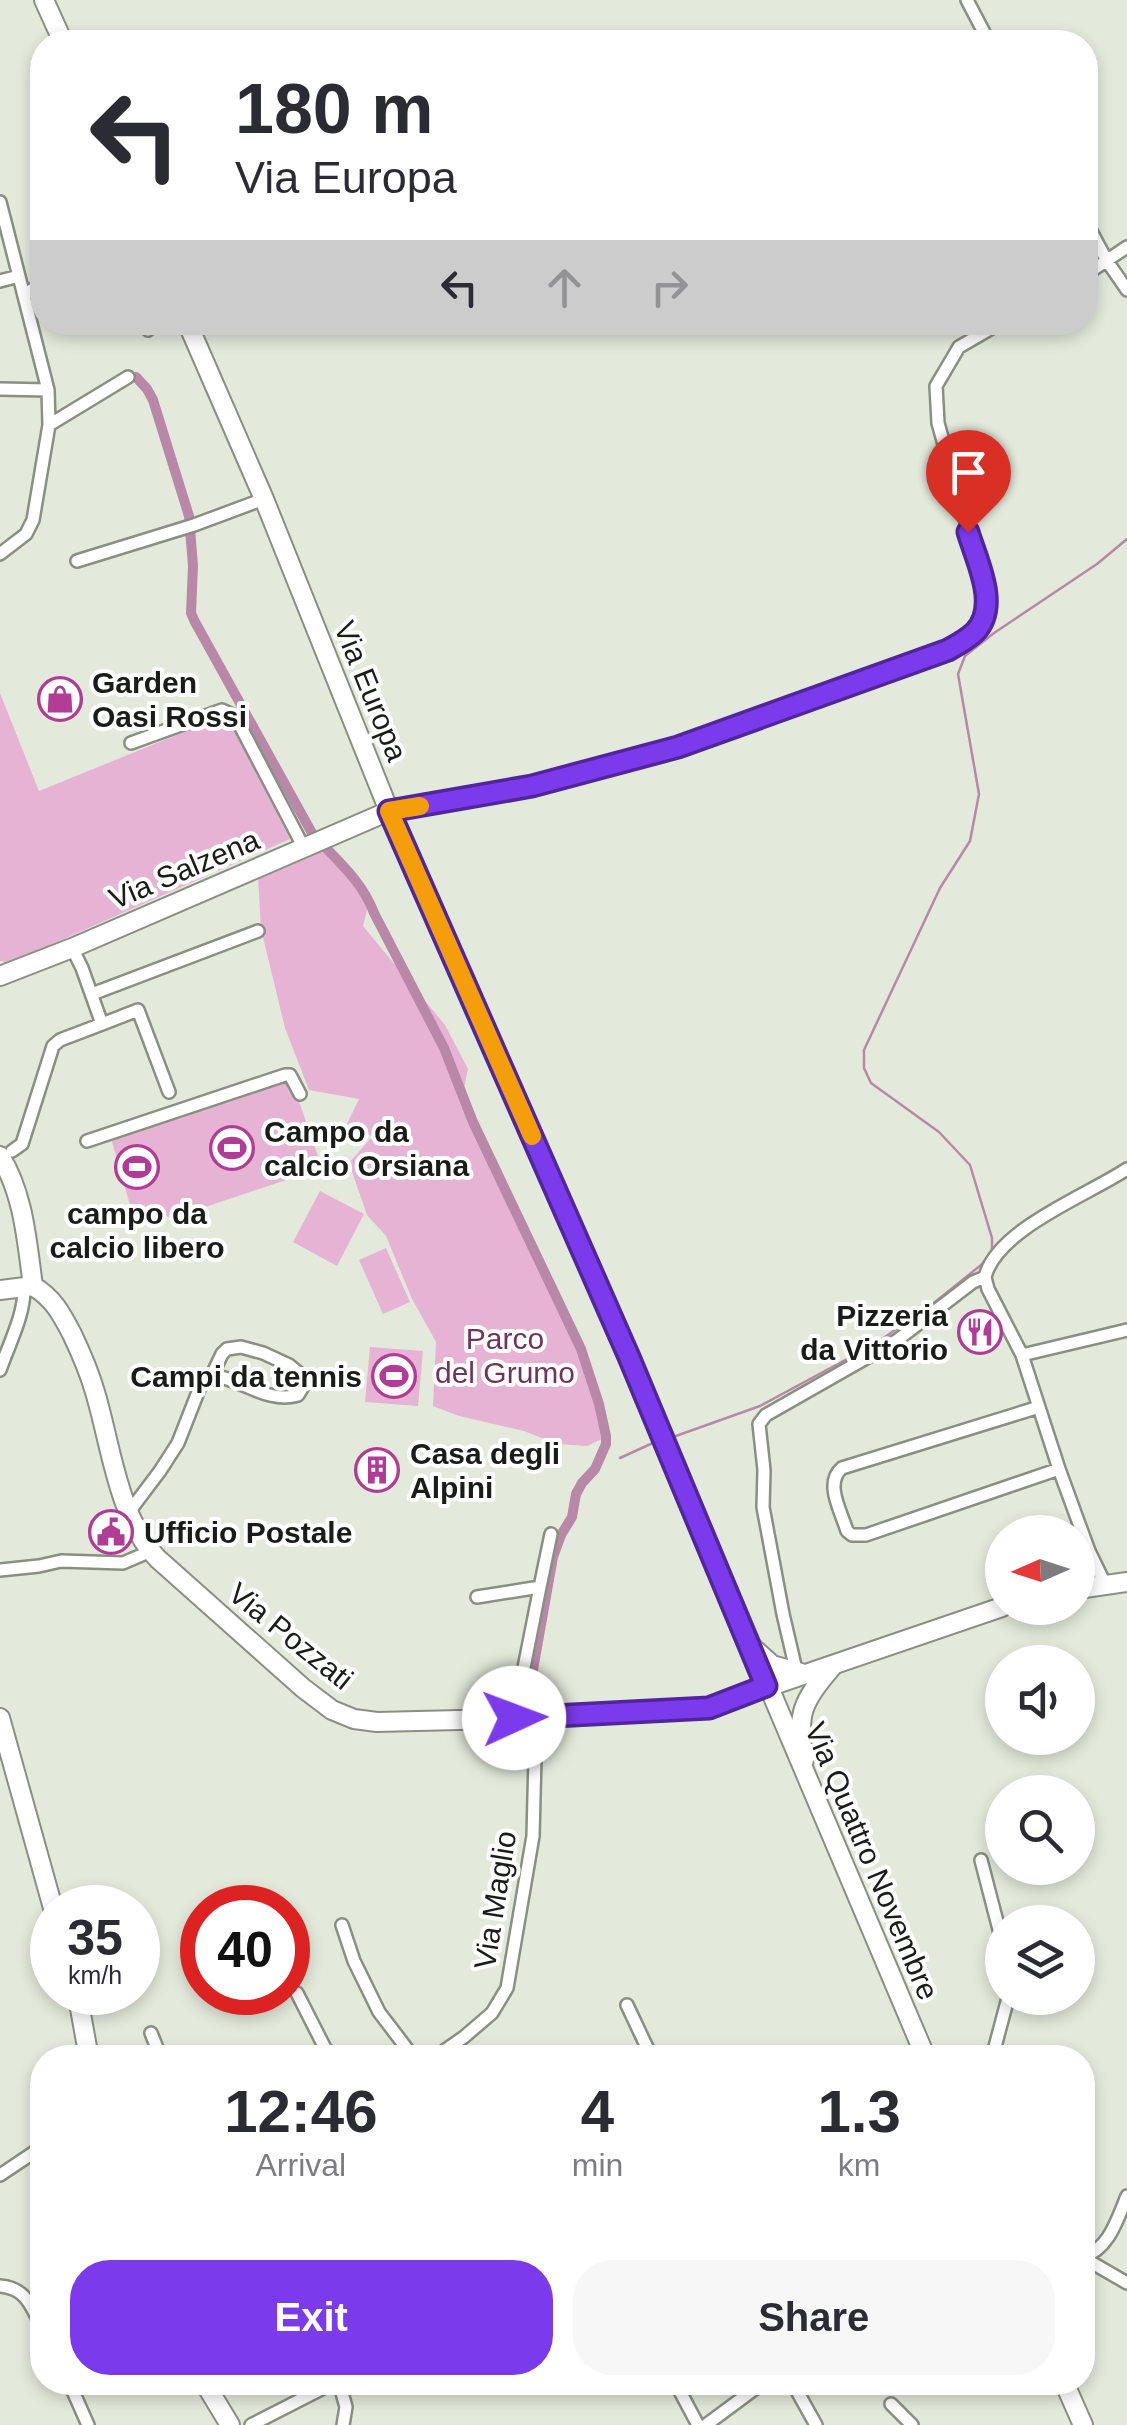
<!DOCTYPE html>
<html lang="en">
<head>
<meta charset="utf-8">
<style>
  body { margin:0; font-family:Arial,sans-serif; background:#f7f7f7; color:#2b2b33; height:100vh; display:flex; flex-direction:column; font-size:38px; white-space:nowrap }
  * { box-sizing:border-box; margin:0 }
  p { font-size:32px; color:#7c7c81 }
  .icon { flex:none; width:55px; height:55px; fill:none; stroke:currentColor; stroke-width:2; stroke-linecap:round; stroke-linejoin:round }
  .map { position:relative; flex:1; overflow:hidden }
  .details { position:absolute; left:30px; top:2045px; width:1065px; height:350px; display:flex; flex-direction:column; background:#fff; border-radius:40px; box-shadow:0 5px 15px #0003 }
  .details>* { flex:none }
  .top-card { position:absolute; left:30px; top:30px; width:1068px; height:305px; border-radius:40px; box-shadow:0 5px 15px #0003; background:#fff; color:#2b2b33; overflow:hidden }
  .needle { width:65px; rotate:267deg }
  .controls { position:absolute; left:985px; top:1515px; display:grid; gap:20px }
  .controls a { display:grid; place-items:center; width:110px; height:110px; border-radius:50%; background:#fff; box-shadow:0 5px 15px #0003; font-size:50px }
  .speed { position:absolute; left:30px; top:1885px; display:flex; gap:20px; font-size:50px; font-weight:700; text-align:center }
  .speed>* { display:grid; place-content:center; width:130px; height:130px; border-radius:50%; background:#fff; box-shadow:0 5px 15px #0003; line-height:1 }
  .speed small { font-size:25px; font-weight:400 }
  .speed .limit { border:15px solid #d22; background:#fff; color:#111 }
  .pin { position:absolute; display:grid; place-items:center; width:85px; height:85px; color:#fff; margin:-102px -42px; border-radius:50% 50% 50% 0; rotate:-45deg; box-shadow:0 0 10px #0007 }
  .pin .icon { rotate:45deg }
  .me { position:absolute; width:110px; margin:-55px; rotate:88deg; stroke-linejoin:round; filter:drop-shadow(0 0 8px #0008) }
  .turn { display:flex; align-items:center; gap:35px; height:210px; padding:0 40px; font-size:45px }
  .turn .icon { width:130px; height:130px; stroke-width:2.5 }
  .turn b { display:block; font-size:70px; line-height:85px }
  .lanes { display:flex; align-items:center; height:95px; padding:0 40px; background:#0003; justify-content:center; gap:50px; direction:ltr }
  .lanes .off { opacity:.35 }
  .eta { display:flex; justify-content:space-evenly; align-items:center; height:170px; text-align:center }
  .eta b { font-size:60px; font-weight:600; line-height:70px }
  .cta { display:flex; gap:20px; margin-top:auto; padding:20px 40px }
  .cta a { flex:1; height:115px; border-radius:40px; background:#7c3aed; color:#fff; font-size:40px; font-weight:600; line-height:115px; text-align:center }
  .cta a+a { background:#f7f7f7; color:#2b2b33 }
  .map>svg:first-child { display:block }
  .green { fill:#e6b3d5 }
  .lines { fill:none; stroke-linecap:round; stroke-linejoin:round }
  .stream { stroke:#b988a9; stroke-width:2.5 }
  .canal { stroke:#b988a9; stroke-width:10 }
  .street-casing { stroke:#899082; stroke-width:16 }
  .secondary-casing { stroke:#899082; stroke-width:22 }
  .primary-casing { stroke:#899082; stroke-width:22 }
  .street { stroke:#fff; stroke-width:11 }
  .secondary { stroke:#fff; stroke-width:18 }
  .primary { stroke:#fff; stroke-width:18 }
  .route-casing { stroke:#51269a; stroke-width:25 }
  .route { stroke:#7c3aed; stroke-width:18 }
  .slow { stroke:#f59e0b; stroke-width:18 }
  .labels { text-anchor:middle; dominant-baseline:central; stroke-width:8; stroke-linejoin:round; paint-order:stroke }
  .poi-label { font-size:30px; font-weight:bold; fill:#191c17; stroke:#fff; text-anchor:start }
  .street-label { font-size:30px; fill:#191c17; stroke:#fff }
  .park-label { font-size:30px; fill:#70325f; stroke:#fff }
</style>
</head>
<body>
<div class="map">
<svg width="1127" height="2425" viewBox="0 0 1127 2425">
  <rect width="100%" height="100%" fill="#e3eadb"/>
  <!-- green -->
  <path class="green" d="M0 693 39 791 226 715 290 839 5 965 3 961H0Z
    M331 846 348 876 369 902 363 926 445 1025 468 1069 462 1098 525 1241 535 1246 556 1308 571 1329 592 1386 604 1428V1438L587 1446 557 1444 524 1431 459 1416 433 1406 436 1342 412 1299 386 1236 367 1215 349 1163 370 1139 385 1143 347 1124 359 1099 309 1090 285 1028 261 929 258 876Z
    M290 1075 322 1168 172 1218 130 1205 111 1138Z
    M320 1191 364 1214 337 1266 293 1242Z
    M386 1248 410 1302 383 1314 359 1260Z
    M370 1347 423 1351 418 1406 365 1402Z"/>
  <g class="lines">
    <!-- stream -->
    <path class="stream" d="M673 1437 760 1406 875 1344 935 1302 981 1265 992 1252V1238L970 1165 939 1132 871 1083 864 1068V1050L940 888 970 841 979 794 958 674 965 656 994 633 1097 564 1127 539
      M620 1458 655 1442"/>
    <!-- canal -->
    <path class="canal" d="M136 377 147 389 153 400 189 516 193 566 191 613 195 622 312 833C335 859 362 880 374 913L444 1048 473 1122 581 1349 599 1404 606 1436V1444L595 1469 582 1483 576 1494 572 1517 561 1535 553 1557 531 1681 529 1695 531 1708"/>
    <!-- street casing -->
    <g class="street-casing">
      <path id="street" d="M967 0 989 42
        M0 202 48 390 49 425 33 520 26 534 0 554
        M1085 220 1107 261 1127 290
        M1085 275 1127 247
        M0 281 19 276
        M24 294 42 284
        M145 322 148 330
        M0 389 48 390
        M49 425 128 377
        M77 561 194 525 264 499
        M131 743 222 710 235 716 304 848
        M389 811C486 794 583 776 678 747 731 730 782 708 835 690 874 677 945 662 974 633 989 618 986 601 983 583L938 423 936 386 959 347 1002 322
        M72 948 82 968 102 1024 138 1010 169 1092
        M92 994 258 931
        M87 1141 285 1075H290L300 1094
        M12 1151 22 1144 53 1046 60 1040 102 1024
        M985 1277 988 1289 1022 1355 1059 1469 1089 1551 1105 1584
        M1022 1355 1127 1330
        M0 1370C9 1344 25 1314 24 1287
        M1039 1407 842 1468C824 1483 841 1511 847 1531L852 1535H866L1059 1469
        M129 1512 160 1471 178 1443 200 1387 212 1375 222 1354 227 1349 241 1347 263 1353 289 1365 301 1375 304 1385 298 1395C268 1404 241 1379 212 1375
        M0 1570 39 1566 61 1561 123 1563 151 1551
        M540 1587 551 1534
        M1082 1588V1572L1089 1551
        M477 1597 540 1587 514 1718
        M797 1674 783 1614 763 1507 764 1470 759 1424 766 1415 896 1341 973 1282 985 1277C997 1229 1088 1195 1127 1169
        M981 1860 1002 1941
        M342 1925 354 1961 379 2012 414 2058
        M297 1993 330 2058
        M627 2005 652 2058
        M151 2033 161 2058
        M308 2058 327 2050
        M434 2058 464 2037 492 2013 507 1988 533 1836 536 1718
        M992 2058 1008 1998
        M0 2175 42 2147
        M1082 2257 1127 2283
        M1083 2257C1109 2249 1117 2220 1127 2196
        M0 2286C26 2288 31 2306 42 2327
        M69 2382 88 2425
        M339 2382 346 2407 343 2425
        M675 2382 698 2425
        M792 2382 816 2425
        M891 2404 912 2425
        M251 2425 335 2382
        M706 2425 764 2382"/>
    </g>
    <!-- secondary casing -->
    <g class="secondary-casing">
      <path id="secondary" d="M0 976 72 948 389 811
        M0 1156C24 1194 27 1243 33 1286
        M33 1286C53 1298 61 1313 72 1334 81 1353 89 1371 95 1392 111 1445 118 1519 158 1559L303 1688 332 1710 354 1719 377 1722 536 1718 709 1707 1002 1607
        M0 1290 33 1286
        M1078 1589 1127 1582
        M751 1646 772 1665 801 1673
        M0 1718 53 1908
        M804 1760C796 1715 802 1701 832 1667
        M77 1992 89 2058
        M204 2382 230 2425"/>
    </g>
    <!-- primary casing -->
    <g class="primary-casing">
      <path id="primary" d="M44 0 63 42
        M187 322 264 499 389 811 629 1357 926 2058
        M1064 2382 1083 2425"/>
    </g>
    <!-- street -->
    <use href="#street" class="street"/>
    <!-- secondary -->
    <use href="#secondary" class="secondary"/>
    <!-- primary -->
    <use href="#primary" class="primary"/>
  </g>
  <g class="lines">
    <!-- route casing -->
    <g class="route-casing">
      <path id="route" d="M514 1718 709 1708 766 1686 629 1357 389 811 532 786 678 747 948 650C957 645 968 639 975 632 1000 606 977 562 968 532"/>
    </g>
    <!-- route -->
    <use href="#route" class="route"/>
    <!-- slow -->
    <path class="slow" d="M420 806 389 811 532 1136"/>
  </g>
  <!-- icons -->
  <defs>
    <g id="shop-ring" transform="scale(2.25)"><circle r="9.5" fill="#fff" stroke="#b03c95" stroke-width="1.5"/><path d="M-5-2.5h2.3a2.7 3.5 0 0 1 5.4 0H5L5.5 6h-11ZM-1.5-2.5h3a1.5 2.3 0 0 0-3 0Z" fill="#b03c95"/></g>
    <g id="stadium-ring" transform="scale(2.25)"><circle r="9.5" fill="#fff" stroke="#b03c95" stroke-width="1.5"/><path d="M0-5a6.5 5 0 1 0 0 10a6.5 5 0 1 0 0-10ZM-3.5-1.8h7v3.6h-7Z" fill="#b03c95"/></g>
    <g id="restaurant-ring" transform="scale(2.25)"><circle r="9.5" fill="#fff" stroke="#b03c95" stroke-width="1.5"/><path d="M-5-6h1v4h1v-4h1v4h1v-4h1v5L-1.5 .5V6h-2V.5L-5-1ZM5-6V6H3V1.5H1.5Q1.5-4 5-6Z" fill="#b03c95"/></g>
    <g id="building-ring" transform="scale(2.25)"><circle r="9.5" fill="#fff" stroke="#b03c95" stroke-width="1.5"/><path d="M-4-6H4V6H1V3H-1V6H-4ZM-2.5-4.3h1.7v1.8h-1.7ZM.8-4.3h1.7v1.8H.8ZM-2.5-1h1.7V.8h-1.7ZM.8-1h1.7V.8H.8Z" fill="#b03c95"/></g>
    <g id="civic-ring" transform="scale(2.25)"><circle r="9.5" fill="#fff" stroke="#b03c95" stroke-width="1.5"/><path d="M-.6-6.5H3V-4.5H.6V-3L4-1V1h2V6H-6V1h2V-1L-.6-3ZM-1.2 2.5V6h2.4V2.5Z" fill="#b03c95"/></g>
  </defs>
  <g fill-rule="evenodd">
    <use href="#shop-ring" x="60" y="699"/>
    <use href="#stadium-ring" x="232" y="1148"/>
    <use href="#stadium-ring" x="137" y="1167"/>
    <use href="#restaurant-ring" x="980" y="1332"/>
    <use href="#stadium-ring" x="394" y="1376"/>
    <use href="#building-ring" x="377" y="1470"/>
    <use href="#civic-ring" x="111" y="1532"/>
  </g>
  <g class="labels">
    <!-- poi labels -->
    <g class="poi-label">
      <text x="92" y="682">Garden<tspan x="92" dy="34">Oasi Rossi</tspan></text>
      <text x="264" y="1131">Campo da<tspan x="264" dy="34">calcio Orsiana</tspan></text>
      <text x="137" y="1213" text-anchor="middle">campo da<tspan x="137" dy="34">calcio libero</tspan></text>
      <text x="948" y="1315" text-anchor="end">Pizzeria<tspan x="948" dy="34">da Vittorio</tspan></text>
      <text x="362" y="1376" text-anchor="end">Campi da tennis</text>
      <text x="410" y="1453">Casa degli<tspan x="410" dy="34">Alpini</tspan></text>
      <text x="144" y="1532">Ufficio Postale</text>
    </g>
    <!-- street labels -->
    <g class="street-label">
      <text transform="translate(371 691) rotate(68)">Via Europa</text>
      <text transform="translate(184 869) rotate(-23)">Via Salzena</text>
      <text transform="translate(291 1636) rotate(39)">Via Pozzati</text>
      <text transform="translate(872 1861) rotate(67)">Via Quattro Novembre</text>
      <text transform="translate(495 1900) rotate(-81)">Via Maglio</text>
    </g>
    <!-- park labels -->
    <g class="park-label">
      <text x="505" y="1338">Parco<tspan x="505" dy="34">del Grumo</tspan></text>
    </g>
  </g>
</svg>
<div class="controls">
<a><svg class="needle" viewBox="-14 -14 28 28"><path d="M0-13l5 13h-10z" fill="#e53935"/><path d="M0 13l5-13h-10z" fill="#7c7c81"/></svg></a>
<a><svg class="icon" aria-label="sound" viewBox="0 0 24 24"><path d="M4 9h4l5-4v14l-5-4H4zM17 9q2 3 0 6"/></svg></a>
<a><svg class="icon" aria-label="search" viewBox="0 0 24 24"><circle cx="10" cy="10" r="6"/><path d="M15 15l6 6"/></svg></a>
<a><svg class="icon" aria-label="layers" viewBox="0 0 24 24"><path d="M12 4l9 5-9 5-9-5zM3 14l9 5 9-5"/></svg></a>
</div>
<div class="speed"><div>35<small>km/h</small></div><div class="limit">40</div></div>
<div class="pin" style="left:968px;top:532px;background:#d93025"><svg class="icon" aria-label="arrive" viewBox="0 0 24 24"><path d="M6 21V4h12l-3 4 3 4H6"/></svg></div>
<svg class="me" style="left:514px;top:1718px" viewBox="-20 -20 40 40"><circle r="19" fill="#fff"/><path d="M0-13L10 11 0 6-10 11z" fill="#7c3aed"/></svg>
<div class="top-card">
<div class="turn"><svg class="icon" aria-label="left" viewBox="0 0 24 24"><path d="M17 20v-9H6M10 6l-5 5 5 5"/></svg><div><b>180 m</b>Via Europa</div></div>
<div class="lanes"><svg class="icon" aria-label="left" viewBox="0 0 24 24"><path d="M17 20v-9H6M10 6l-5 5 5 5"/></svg><svg class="icon off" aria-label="ahead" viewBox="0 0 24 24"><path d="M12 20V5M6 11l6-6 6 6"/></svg><svg class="icon off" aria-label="right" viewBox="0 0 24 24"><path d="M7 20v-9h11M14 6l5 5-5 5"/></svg></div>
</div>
<section class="details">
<div class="eta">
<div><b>12:46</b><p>Arrival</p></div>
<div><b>4</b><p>min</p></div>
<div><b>1.3</b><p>km</p></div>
</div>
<div class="cta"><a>Exit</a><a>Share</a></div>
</section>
</div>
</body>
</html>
